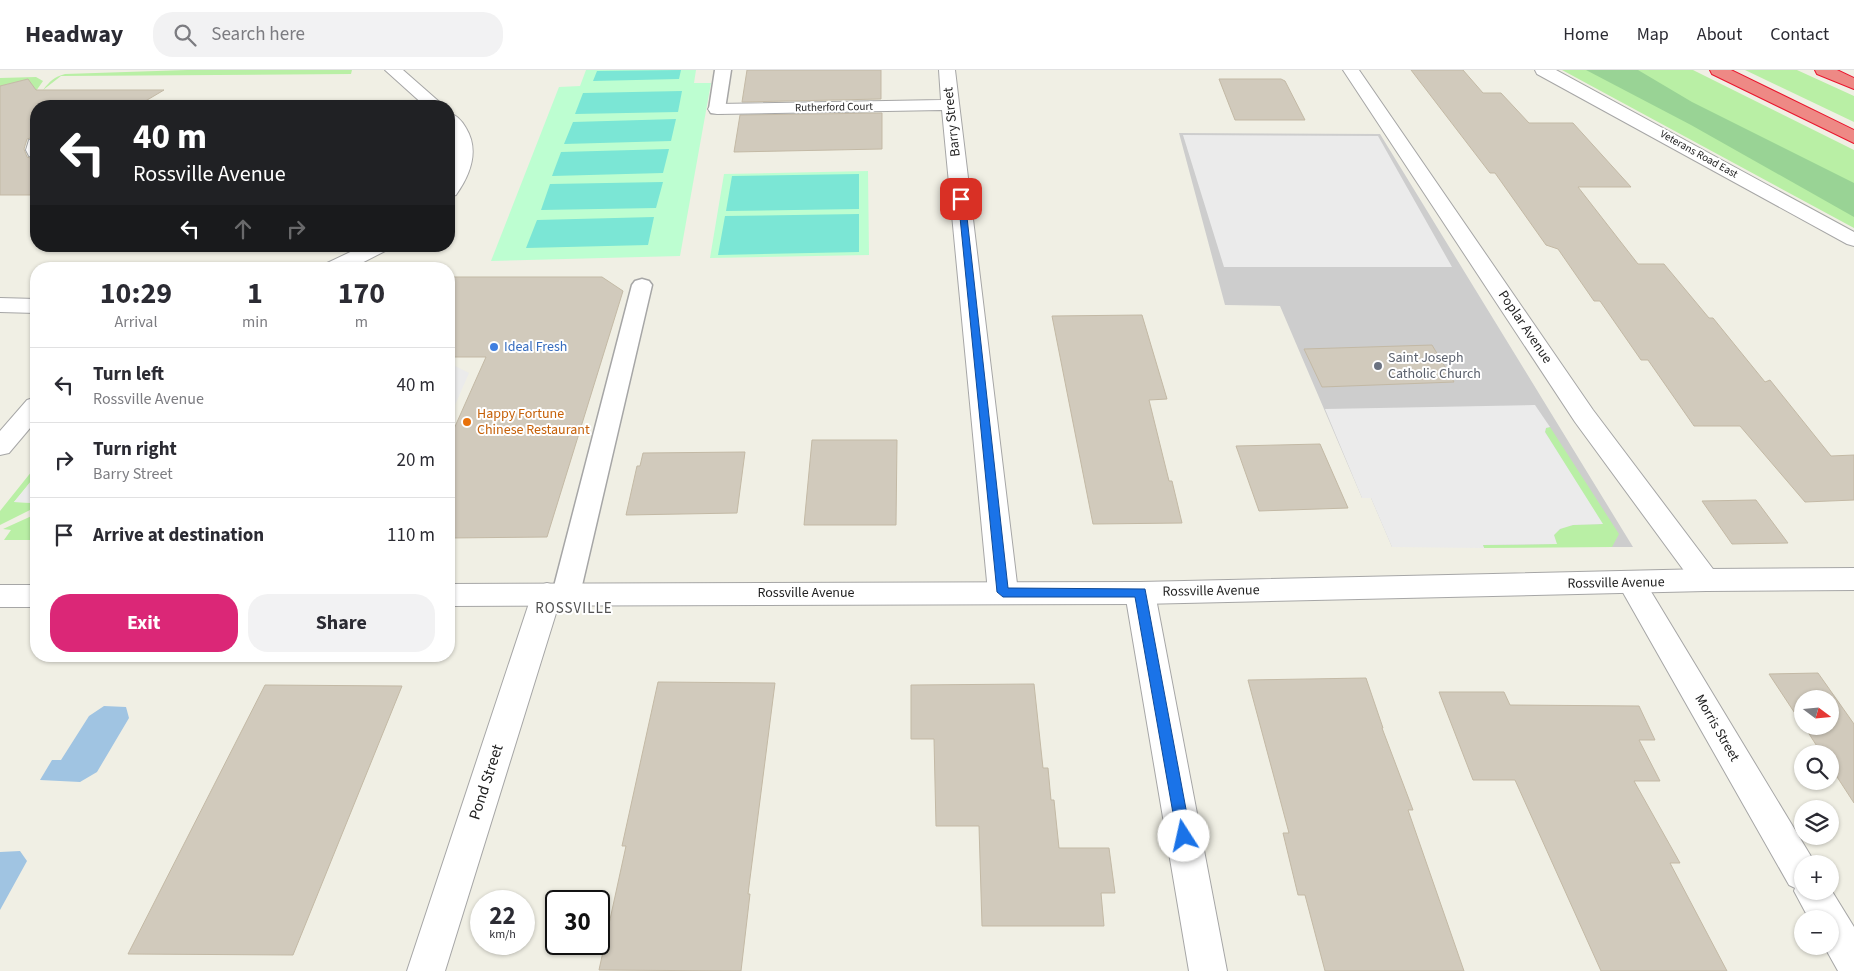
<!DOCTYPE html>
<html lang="en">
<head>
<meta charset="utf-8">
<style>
  body { margin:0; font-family:"Source Sans 3",sans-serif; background:#f2f2f3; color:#2b2b33; height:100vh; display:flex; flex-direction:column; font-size:19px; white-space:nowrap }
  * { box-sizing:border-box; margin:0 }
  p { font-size:16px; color:#7c7c81 }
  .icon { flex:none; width:28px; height:28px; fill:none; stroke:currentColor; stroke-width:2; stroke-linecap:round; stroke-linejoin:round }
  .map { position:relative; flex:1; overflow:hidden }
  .side { position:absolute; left:30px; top:192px; width:425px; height:400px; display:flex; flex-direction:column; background:#fff; border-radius:20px; box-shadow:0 1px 4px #0004 }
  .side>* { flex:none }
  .banner { position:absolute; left:30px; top:30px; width:425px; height:152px; border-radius:20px; box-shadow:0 1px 4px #0004; background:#202124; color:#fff; overflow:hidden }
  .needle { width:32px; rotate:106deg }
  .fabs { position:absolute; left:1794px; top:620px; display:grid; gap:10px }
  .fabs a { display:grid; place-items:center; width:45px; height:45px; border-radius:50%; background:#fff; box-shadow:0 1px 4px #0004; font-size:25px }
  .speed { position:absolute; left:470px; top:820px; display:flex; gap:10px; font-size:25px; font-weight:700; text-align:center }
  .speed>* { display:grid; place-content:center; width:65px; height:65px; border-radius:50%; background:#fff; box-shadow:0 1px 4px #0004; line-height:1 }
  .speed small { font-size:12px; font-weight:400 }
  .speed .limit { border:2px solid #111; border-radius:8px; background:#fff; color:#111 }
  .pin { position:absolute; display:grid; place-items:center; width:42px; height:42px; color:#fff; margin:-21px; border-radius:10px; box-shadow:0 2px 8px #0006 }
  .me { position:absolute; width:55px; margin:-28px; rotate:350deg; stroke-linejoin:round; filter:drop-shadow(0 0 4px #0008) }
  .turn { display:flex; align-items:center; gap:18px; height:105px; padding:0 20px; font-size:22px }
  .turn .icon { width:65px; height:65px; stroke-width:2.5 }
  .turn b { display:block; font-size:35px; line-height:42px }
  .lanes { display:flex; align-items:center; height:48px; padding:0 20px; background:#0003; justify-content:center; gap:25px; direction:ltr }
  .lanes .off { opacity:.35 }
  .eta { display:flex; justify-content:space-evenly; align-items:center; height:85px; text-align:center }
  .eta b { font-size:30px; font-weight:700; line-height:35px }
  .action { display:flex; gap:10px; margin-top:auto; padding:10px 20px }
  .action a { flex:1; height:58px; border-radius:20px; background:#db2777; color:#fff; font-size:20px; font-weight:700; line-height:58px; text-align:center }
  .action a+a { background:#f2f2f3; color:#2b2b33 }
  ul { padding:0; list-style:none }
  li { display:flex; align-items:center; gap:15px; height:75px; padding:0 20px; border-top:1px solid #e1e1e2 }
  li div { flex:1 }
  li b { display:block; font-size:19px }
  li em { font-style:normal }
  header { display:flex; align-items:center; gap:30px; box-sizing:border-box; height:70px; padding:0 25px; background:#fff; border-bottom:1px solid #e1e1e2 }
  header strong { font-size:24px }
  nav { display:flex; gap:28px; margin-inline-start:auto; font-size:18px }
  .search { width:350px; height:45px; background:#f2f2f3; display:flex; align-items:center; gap:12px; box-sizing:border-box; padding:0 18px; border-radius:20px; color:#7c7c81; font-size:19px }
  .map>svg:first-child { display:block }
  .religious { fill:#cdcdcd }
  .grass { fill:#b9efa5 }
  .forest { fill:#99d395 }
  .park { fill:#bdfed1 }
  .pitch { fill:#7be6d5 }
  .parking { fill:#ebebeb }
  .water { fill:#a0c4e2 }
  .building { fill:#d1cabc; stroke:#c3b9a5 }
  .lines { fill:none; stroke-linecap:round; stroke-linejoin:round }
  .service-casing { stroke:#a6a6a6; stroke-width:3 }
  .minor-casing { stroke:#a6a6a6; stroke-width:2 }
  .tertiary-casing { stroke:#a6a6a6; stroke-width:2 }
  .motorway-casing { stroke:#ea152d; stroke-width:2 }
  .service { fill:#fff; fill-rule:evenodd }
  .minor { fill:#fff; fill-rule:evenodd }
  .tertiary { fill:#fff; fill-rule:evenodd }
  .motorway { fill:#ee8985; fill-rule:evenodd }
  .route { fill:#1a73e8; stroke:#114b97 }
  .shop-dot { fill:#3f7fe0; stroke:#fff; stroke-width:2 }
  .worship-dot { fill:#6b7280; stroke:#fff; stroke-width:2 }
  .food-dot { fill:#e8710a; stroke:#fff; stroke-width:2 }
  .labels { text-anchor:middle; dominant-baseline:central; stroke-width:4; stroke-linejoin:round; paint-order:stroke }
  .far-street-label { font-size:11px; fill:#1f1f1f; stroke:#fff }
  .street-label { font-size:14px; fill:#1f1f1f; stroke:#fff }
  .shop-label { font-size:14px; fill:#366cbe; stroke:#fff; text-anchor:start }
  .worship-label { font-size:14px; fill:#5b616d; stroke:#fff; text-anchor:start }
  .food-label { font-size:14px; fill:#c56008; stroke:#fff; text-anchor:start }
  .neighbourhood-label { font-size:15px; letter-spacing:1px; fill:#525252; stroke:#fff }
  .near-street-label { font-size:16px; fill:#1f1f1f; stroke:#fff }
</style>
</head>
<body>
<header>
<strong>Headway</strong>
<div class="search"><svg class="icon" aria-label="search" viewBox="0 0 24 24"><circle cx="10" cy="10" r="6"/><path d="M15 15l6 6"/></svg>Search here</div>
<nav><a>Home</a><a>Map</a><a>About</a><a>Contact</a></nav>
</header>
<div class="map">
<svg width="1854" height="901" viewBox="0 0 1854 901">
  <rect width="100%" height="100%" fill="#f0efe4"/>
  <!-- religious -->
  <path class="religious" d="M1179 63 1380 64 1633 477H1392L1371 428H1362L1280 236 1225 235Z"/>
  <!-- grass -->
  <path class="grass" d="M187 0H352L351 4 61 6 43 20C50 11 54 7 65 4Z
    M1562 0H1693L1854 80V158Z
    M1745 0H1797L1854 26V52Z
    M36 7 43 11 36 21 28 9 0 16V8Z
    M1550 357 1619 464 1612 477 1484 478 1483 475 1556 474 1554 465C1563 451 1588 455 1602 454L1545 362 1546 358Z
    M36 396V405L14 432 36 433V437L0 455V441Z
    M36 444V459L34 461H36V470H4L11 460 3 459Z"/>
  <!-- forest -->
  <path class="forest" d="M1586 0H1638L1692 32 1854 113V147L1691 55Z"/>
  <!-- park -->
  <path class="park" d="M586 0H696L694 13H711L680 186 491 191 559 17 580 16Z
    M868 101 869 185 710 188 724 104Z"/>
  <!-- pitch -->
  <path class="pitch" d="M681 0 679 9 593 11 597 1Z
    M682 21 678 42 575 44 583 23Z
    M676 49 671 71 564 74 573 52Z
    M669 79 663 103 552 106 561 82Z
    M859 104V139L726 141 732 106Z
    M663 112 656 138 541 140 550 114Z
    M859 144V182L718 185 725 146Z
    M654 147 648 175 526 178 537 150Z"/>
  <!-- parking -->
  <path class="parking" d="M1183 65 1378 66 1452 197H1224Z
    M449 293 469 303 449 349Z
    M1535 335 1550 357 1546 358 1545 362 1603 454 1573 455 1560 459 1554 465 1557 474 1483 475 1484 478 1392 477 1371 428H1362L1325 339Z
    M36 405V433L14 432 24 420Z"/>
  <!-- water -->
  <path class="water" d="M104 636 126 637 129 648 97 702 80 712 40 710 52 690H61L89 646Z
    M20 781 27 791 0 840V782Z"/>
  <!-- building -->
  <path class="building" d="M747 0H881V29L742 32Z
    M1411 0H1463L1483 23H1501L1529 53H1573L1631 117H1578L1638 194H1664L1709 248H1713L1765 312 1770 310 1831 386 1854 385V430L1805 432 1740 356H1694L1648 290H1641L1600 231H1594L1558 179 1546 175 1495 103H1490Z
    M28 9 36 20H164L137 36H36V66L27 69 24 79 27 87 36 90V125H0V16Z
    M1219 9H1281L1285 11 1305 50H1235Z
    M882 43V79L734 82 740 45Z
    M449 207H602L623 221 547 467 449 468V370L486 287H449Z
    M1142 245 1167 329 1149 330 1169 411H1172L1182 453 1093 454 1052 246Z
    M1432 275 1454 312 1322 317 1304 279Z
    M812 370H897L896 455H804Z
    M1320 374 1348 438 1259 441 1236 376Z
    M745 382 737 443 626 445 637 396H640L643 383Z
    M1756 430 1788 473 1732 474 1702 431Z
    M1818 603 1854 654V733L1830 696V684H1822L1804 656H1830V629H1802V654L1769 604Z
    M1366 608 1383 658H1382L1413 740H1408L1464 901H1325L1305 825H1298L1283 763H1289L1248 610Z
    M658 612 775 613 748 824H750L741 901 599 900 626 776H622Z
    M1034 614 1043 698H1048L1051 730H1054L1059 778H1109L1115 823H1101L1104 856H982L979 756H936L934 669H911V615Z
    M265 615 402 616 293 885 128 884Z
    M1439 622H1504L1510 635 1639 636 1655 670H1639L1660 711H1634L1680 793H1670L1727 901H1601L1515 710H1473Z"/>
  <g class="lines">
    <!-- service casing -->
    <g class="service-casing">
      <path id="service" d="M715 0H731L725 39 723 43H711L709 39Z
        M642 209 649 211 652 215 580 524 576 531 566 534 556 531 552 524 632 215 635 211Z"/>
    </g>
    <!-- minor casing -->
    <g class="minor-casing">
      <path id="minor" d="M385 0H403L444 36H425Z
        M939 0H955L1018 522 1013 530 1003 533 993 530 988 522 942 40 717 44 711 43 708 39 711 35 717 34 941 30Z
        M1343 0H1359L1593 340 1716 503 1720 510 1716 517 1706 521 1696 517 1575 352Z
        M449 43C457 45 462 51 466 58 480 81 470 105 456 125L449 127V105L454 84V74L449 59Z
        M36 68V88L29 86 26 80 29 70Z
        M363 176H390L387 180 350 199H322L325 194Z
        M0 228 36 229V243L0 242Z
        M36 327V351L9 383 0 385V361L27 330Z
        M1631 501 1641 505 1815 793 1802 794V821H1830V818L1854 857V901H1838L1824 876H1830V849H1809L1794 821 1795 818 1789 815 1617 512 1621 505Z
        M1140 512 1150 515 1155 523 1227 901H1189L1125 523 1130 515Z
        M547 513 557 516 562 524 445 901H407L532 524 537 516Z"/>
    </g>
    <!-- tertiary casing -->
    <g class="tertiary-casing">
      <path id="tertiary" d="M1535 0H1556L1854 162V176L1847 174 1537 4Z
        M1854 498V520L1706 521 1140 534 449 536V514L1140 512 1706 499Z
        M0 515H36V537H0Z"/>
    </g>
    <!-- motorway casing -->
    <g class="motorway-casing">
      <path id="motorway" d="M1710 0H1731L1854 60V73L1712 4Z
        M1815 0H1837L1854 8V19L1817 4Z"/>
    </g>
    <!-- service -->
    <use href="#service" class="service"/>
    <!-- minor -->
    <use href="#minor" class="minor"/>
    <!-- tertiary -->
    <use href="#tertiary" class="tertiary"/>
    <!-- motorway -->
    <use href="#motorway" class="motorway"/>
  </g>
  <!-- route -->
  <path class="route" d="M958 127 965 129 1008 518 1145 519 1191 766 1189 770 1184 772 1179 770 1177 766 1135 527H1003L997 522Z"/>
  <!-- markers -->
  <circle class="shop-dot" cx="494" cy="277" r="5"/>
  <circle class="worship-dot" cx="1378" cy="296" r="5"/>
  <circle class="food-dot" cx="467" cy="352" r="5"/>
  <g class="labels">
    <!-- far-street labels -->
    <g class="far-street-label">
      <text transform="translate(834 37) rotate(-1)">Rutherford Court</text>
      <text transform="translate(1699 84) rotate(29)">Veterans Road East</text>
    </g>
    <!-- street labels -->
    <g class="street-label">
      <text transform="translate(952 52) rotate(-96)">Barry Street</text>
      <text transform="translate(1525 257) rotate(56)">Poplar Avenue</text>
      <text transform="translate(1616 513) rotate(-1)">Rossville Avenue</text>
      <text transform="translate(1211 521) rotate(-1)">Rossville Avenue</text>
      <text x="806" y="523">Rossville Avenue</text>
      <text transform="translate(1717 658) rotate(60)">Morris Street</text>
    </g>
    <!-- shop labels -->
    <g class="shop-label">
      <text x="504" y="277">Ideal Fresh</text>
    </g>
    <!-- worship labels -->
    <g class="worship-label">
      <text x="1388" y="288">Saint Joseph<tspan x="1388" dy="16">Catholic Church</tspan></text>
    </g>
    <!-- food labels -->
    <g class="food-label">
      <text x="477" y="344">Happy Fortune<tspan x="477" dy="16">Chinese Restaurant</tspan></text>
    </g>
    <!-- neighbourhood labels -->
    <g class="neighbourhood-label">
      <text x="574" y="538">ROSSVILLE</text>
    </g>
    <!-- near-street labels -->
    <g class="near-street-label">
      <text transform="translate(486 712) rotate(-72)">Pond Street</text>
    </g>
  </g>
</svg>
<div class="fabs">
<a><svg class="needle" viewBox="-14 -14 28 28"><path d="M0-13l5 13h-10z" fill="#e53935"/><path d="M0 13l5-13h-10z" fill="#7c7c81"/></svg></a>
<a><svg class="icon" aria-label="search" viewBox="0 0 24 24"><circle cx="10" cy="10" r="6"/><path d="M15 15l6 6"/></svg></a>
<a><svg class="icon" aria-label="layers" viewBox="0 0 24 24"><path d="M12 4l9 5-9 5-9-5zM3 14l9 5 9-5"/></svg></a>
<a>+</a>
<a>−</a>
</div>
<div class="speed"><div>22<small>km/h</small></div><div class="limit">30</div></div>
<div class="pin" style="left:961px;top:129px;background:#d93025"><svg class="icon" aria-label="arrive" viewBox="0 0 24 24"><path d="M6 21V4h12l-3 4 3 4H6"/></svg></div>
<svg class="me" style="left:1184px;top:766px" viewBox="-20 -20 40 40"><circle r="19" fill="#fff"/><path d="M0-13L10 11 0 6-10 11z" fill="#1a73e8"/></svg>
<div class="banner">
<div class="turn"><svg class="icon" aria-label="left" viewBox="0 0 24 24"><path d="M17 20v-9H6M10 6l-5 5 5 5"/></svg><div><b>40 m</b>Rossville Avenue</div></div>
<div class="lanes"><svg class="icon" aria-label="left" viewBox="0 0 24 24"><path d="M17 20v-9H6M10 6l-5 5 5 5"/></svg><svg class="icon off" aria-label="ahead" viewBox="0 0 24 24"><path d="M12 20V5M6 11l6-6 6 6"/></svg><svg class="icon off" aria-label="right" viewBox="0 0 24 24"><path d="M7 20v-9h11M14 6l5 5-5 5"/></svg></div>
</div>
<section class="side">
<div class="eta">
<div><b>10:29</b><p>Arrival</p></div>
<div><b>1</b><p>min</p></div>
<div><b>170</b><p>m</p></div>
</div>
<ul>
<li><svg class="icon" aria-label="left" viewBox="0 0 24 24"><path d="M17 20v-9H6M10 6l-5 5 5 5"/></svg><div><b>Turn left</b><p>Rossville Avenue</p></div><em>40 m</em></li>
<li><svg class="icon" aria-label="right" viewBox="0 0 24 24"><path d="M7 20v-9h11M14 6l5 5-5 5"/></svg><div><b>Turn right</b><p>Barry Street</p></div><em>20 m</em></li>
<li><svg class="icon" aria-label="arrive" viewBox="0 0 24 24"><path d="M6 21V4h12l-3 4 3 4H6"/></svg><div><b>Arrive at destination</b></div><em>110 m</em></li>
</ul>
<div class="action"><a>Exit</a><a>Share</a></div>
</section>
</div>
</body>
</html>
